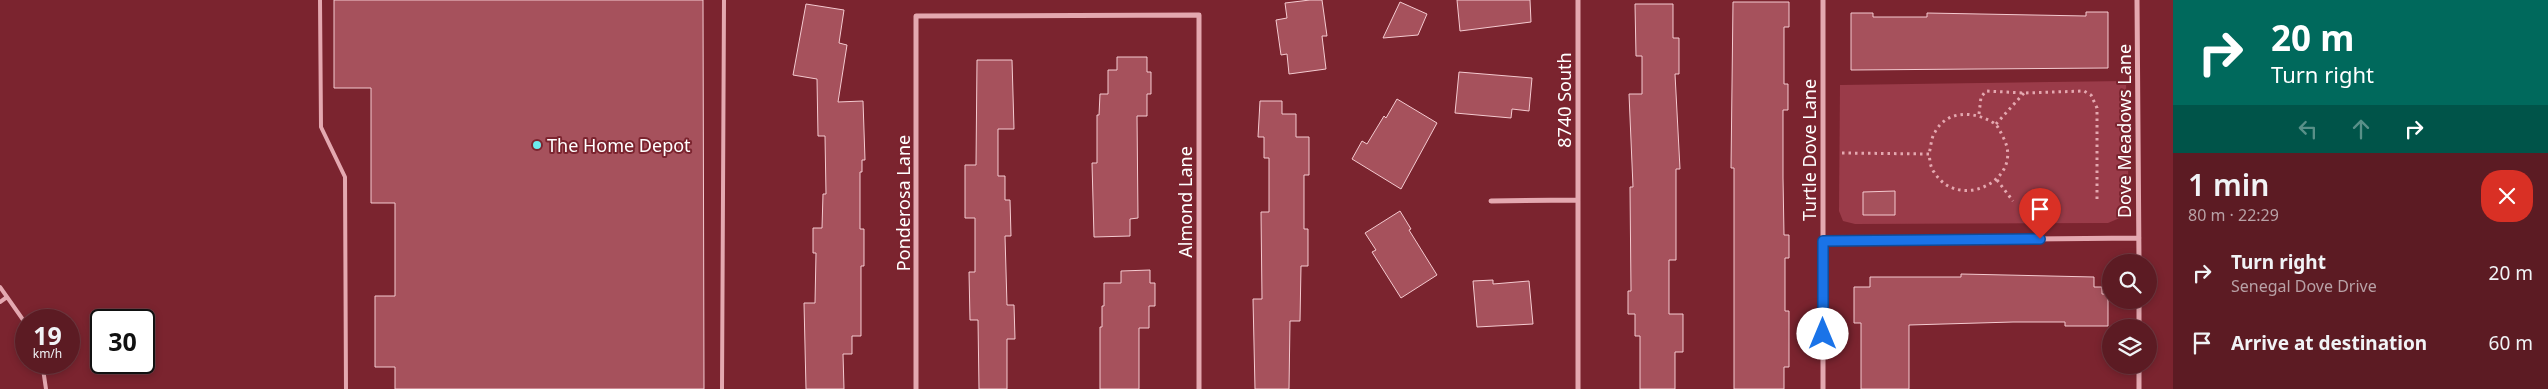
<!DOCTYPE html>
<html lang="en">
<head>
<meta charset="utf-8">
<style>
  body { margin:0; font-family:"Noto Sans",sans-serif; background:#62242b; color:#f1f3f6; height:100vh; display:flex; flex-direction:column; font-size:19px; white-space:nowrap }
  * { box-sizing:border-box; margin:0 }
  p { font-size:16px; color:#b8a1a6 }
  .icon { flex:none; width:28px; height:28px; fill:none; stroke:currentColor; stroke-width:2; stroke-linecap:round; stroke-linejoin:round }
  .map { position:relative; flex:1; overflow:hidden }
  .details { display:flex; flex-direction:column; background:#5c1b23; width:375px }
  .details>* { flex:none }
  .banner { background:#00695c; color:#fff; overflow:hidden }
  .buttons { position:absolute; left:2102px; top:254px; display:grid; gap:10px }
  .buttons a { display:grid; place-items:center; width:55px; height:55px; border-radius:50%; background:#5c1b23; box-shadow:0 2px 8px #0003,0 0 0 1px #713941; font-size:25px }
  .speed { position:absolute; left:15px; top:309px; display:flex; gap:10px; font-size:25px; font-weight:700; text-align:center }
  .speed>* { display:grid; place-content:center; width:65px; height:65px; border-radius:50%; background:#5c1b23; box-shadow:0 2px 8px #0003,0 0 0 1px #713941; line-height:1 }
  .speed small { font-size:12px; font-weight:400 }
  .speed .limit { border:2px solid #111; border-radius:8px; background:#fff; color:#111 }
  .pin { position:absolute; display:grid; place-items:center; width:42px; height:42px; color:#fff; margin:-51px -21px; border-radius:50% 50% 50% 0; rotate:-45deg; box-shadow:0 0 5px #0007 }
  .pin .icon { rotate:45deg }
  .me { position:absolute; width:55px; margin:-28px; rotate:0deg; stroke-linejoin:round; filter:drop-shadow(0 0 4px #0008) }
  .turn { display:flex; align-items:center; gap:18px; height:105px; padding:0 15px; font-size:22px }
  .turn .icon { width:65px; height:65px; stroke-width:2.5 }
  .turn b { display:block; font-size:35px; line-height:42px }
  .lanes { display:flex; align-items:center; height:48px; padding:0 15px; background:#0003; justify-content:center; gap:25px; direction:ltr }
  .lanes .off { opacity:.35 }
  .round { display:grid; place-items:center; flex:none; width:52px; height:52px; border-radius:20px; background:#62242b }
  .headline { display:flex; align-items:center; justify-content:space-between; height:85px; padding:0 15px }
  h1 { font-size:30px; font-weight:600; line-height:38px }
  ul { padding:0; list-style:none }
  li { display:flex; align-items:center; gap:15px; height:70px; padding:0 15px }
  li div { flex:1 }
  li b { display:block; font-size:19px }
  li em { font-style:normal }
  main { display:flex; flex:1; min-height:0 }
  .map>svg:first-child { display:block }
  .green { fill:#9a3b49 }
  .building { fill:#a6515c; stroke:#f4cad0 }
  .lines { fill:none; stroke-linecap:round; stroke-linejoin:round }
  .path { stroke:#e4a8b0; stroke-width:3; stroke-dasharray:2.5 4; stroke-linecap:butt }
  .service { stroke:#e4a8b0; stroke-width:4 }
  .minor { stroke:#e4a8b0; stroke-width:5 }
  .route-casing { stroke:#114b97; stroke-width:12 }
  .route { stroke:#1a73e8; stroke-width:9 }
  .poi-dot { fill:#6cebee; stroke:#7b242f; stroke-width:2 }
  .labels { text-anchor:middle; dominant-baseline:central; stroke-width:4; stroke-linejoin:round; paint-order:stroke }
  .street-label { font-size:18px; fill:#fff; stroke:#7b242f }
  .poi-label { font-size:18px; fill:#fff; stroke:#7b242f; text-anchor:start }
</style>
</head>
<body>
<main>
<div class="map">
<svg width="2173" height="389" viewBox="0 0 2173 389">
  <rect width="100%" height="100%" fill="#7b242f"/>
  <!-- green -->
  <path class="green" d="M2126 81 2129 208 2122 217 2108 223 1855 224 1843 221 1839 211 1840 85Z"/>
  <!-- building -->
  <path class="building" d="M334 0H703L704 389H395V367H375V296H395V203H371V88H334Z
    M1310 0H1322L1327 36H1322L1326 69 1289 74 1287 54 1281 55 1276 20 1287 18 1285 3Z
    M1457 0H1530L1531 22 1460 31Z
    M1400 2 1427 14 1418 35 1383 38Z
    M1733 2H1789V27H1784V84H1788V110H1783V178L1784 235H1789V258H1785V311H1789V367H1784V389H1734V168H1731Z
    M806 4 844 10 839 43 847 45 838 102 863 101 865 160H862V172H860V229H864V266H861V336H852V354H843L844 389H806L804 303H815L816 253H813V228H822L823 194H826L825 136H818L817 79 793 75Z
    M1635 4H1673V38H1679V74H1675L1680 169H1676V260H1669V314H1683V352H1675V389H1640V336H1635V314H1628V291H1631L1630 187H1633L1629 94H1642V56H1636Z
    M2086 12H2108V68L1851 70V13H1873V17H1927V13L2086 16Z
    M1117 57H1147V72H1151V94H1147V116H1137L1138 218 1130 219V236L1094 237 1092 163H1097V115H1099L1100 94H1108V70H1117Z
    M977 60H1012L1014 129H998V176H1005V200H1010L1011 236H1005L1007 305H1014L1015 339H1007V389H979L978 320H970L969 272H975V218H965V165H976Z
    M1459 72 1532 78 1529 111 1512 109 1511 118 1455 113Z
    M1397 99 1437 123 1401 189 1352 159 1362 141 1367 144 1384 116 1386 118Z
    M1260 101H1282V114H1296V137H1309V175H1304V229H1308V266H1301L1300 321H1290L1289 389H1255L1253 299H1262L1261 212H1269V158H1264V137H1258Z
    M1895 191V215H1863V192Z
    M1400 211 1411 229 1409 230 1437 275 1401 298 1372 252 1376 250 1365 233Z
    M1150 270V283H1155V306H1149V328H1139V389H1100V327H1102V306H1104V283H1121V271Z
    M1961 274 2094 277V287H2102V294H2108V326H2065V322H2013L1909 325V389H1861V323H1854V287H1870V277H1961Z
    M1493 280V284L1529 281 1533 324 1477 327 1473 281Z"/>
  <g class="lines">
    <!-- path -->
    <path class="path" d="M1979 114 1981 97 1986 91 2024 93 2084 91 2091 95 2097 108V201
      M1996 124 2024 93
      M1842 153 1929 154C1930 160 1930 167 1934 172 1959 213 2026 179 2003 137 2000 131 1998 125 1992 122 1973 111 1947 110 1935 132 1931 138 1931 147 1929 154
      M1997 180 2013 201"/>
    <!-- service -->
    <path class="service" d="M320 0 321 127 345 177 346 389
      M0 287 26 324
      M0 302 7 297
      M42 362 46 389
      M722 389 724 0"/>
    <!-- minor -->
    <path class="minor" d="M1578 0V389
      M1823 0V389
      M2137 0 2139 262
      M1491 201 1578 200
      M1823 241 2139 238
      M2139 300V328
      M2139 365V389
      M916 389V16L1199 15V389"/>
  </g>
  <g class="lines">
    <!-- route casing -->
    <g class="route-casing">
      <path id="route" d="M1823 334V241L2040 239"/>
    </g>
    <!-- route -->
    <use href="#route" class="route"/>
  </g>
  <!-- markers -->
  <circle class="poi-dot" cx="537" cy="145" r="5"/>
  <g class="labels">
    <!-- street labels -->
    <g class="street-label">
      <text transform="translate(1564 100) rotate(-90)">8740 South</text>
      <text transform="translate(2124 131) rotate(-90)">Dove Meadows Lane</text>
      <text transform="translate(1809 150) rotate(-90)">Turtle Dove Lane</text>
      <text transform="translate(1185 202) rotate(-90)">Almond Lane</text>
      <text transform="translate(903 203) rotate(-90)">Ponderosa Lane</text>
    </g>
    <!-- poi labels -->
    <g class="poi-label">
      <text x="547" y="145">The Home Depot</text>
    </g>
  </g>
</svg>
<div class="buttons">
<a><svg class="icon" aria-label="search" viewBox="0 0 24 24"><circle cx="10" cy="10" r="6"/><path d="M15 15l6 6"/></svg></a>
<a><svg class="icon" aria-label="layers" viewBox="0 0 24 24"><path d="M12 4l9 5-9 5-9-5zM3 14l9 5 9-5"/></svg></a>
</div>
<div class="speed"><div>19<small>km/h</small></div><div class="limit">30</div></div>
<div class="pin" style="left:2040px;top:239px;background:#d93025"><svg class="icon" aria-label="arrive" viewBox="0 0 24 24"><path d="M6 21V4h12l-3 4 3 4H6"/></svg></div>
<svg class="me" style="left:1823px;top:334px" viewBox="-20 -20 40 40"><circle r="19" fill="#fff"/><path d="M0-13L10 11 0 6-10 11z" fill="#1a73e8"/></svg>
</div>
<section class="details">
<div class="banner">
<div class="turn"><svg class="icon" aria-label="right" viewBox="0 0 24 24"><path d="M7 20v-9h11M14 6l5 5-5 5"/></svg><div><b>20 m</b>Turn right</div></div>
<div class="lanes"><svg class="icon off" aria-label="left" viewBox="0 0 24 24"><path d="M17 20v-9H6M10 6l-5 5 5 5"/></svg><svg class="icon off" aria-label="ahead" viewBox="0 0 24 24"><path d="M12 20V5M6 11l6-6 6 6"/></svg><svg class="icon" aria-label="right" viewBox="0 0 24 24"><path d="M7 20v-9h11M14 6l5 5-5 5"/></svg></div>
</div>
<div class="headline"><div><h1>1 min</h1><p>80 m · 22:29</p></div><a class="round" style="background:#d93025;color:#fff"><svg class="icon" aria-label="close" viewBox="0 0 24 24"><path d="M6 6l12 12M18 6L6 18"/></svg></a></div>
<ul>
<li><svg class="icon" aria-label="right" viewBox="0 0 24 24"><path d="M7 20v-9h11M14 6l5 5-5 5"/></svg><div><b>Turn right</b><p>Senegal Dove Drive</p></div><em>20 m</em></li>
<li><svg class="icon" aria-label="arrive" viewBox="0 0 24 24"><path d="M6 21V4h12l-3 4 3 4H6"/></svg><div><b>Arrive at destination</b></div><em>60 m</em></li>
</ul>
</section>
</main>
</body>
</html>
